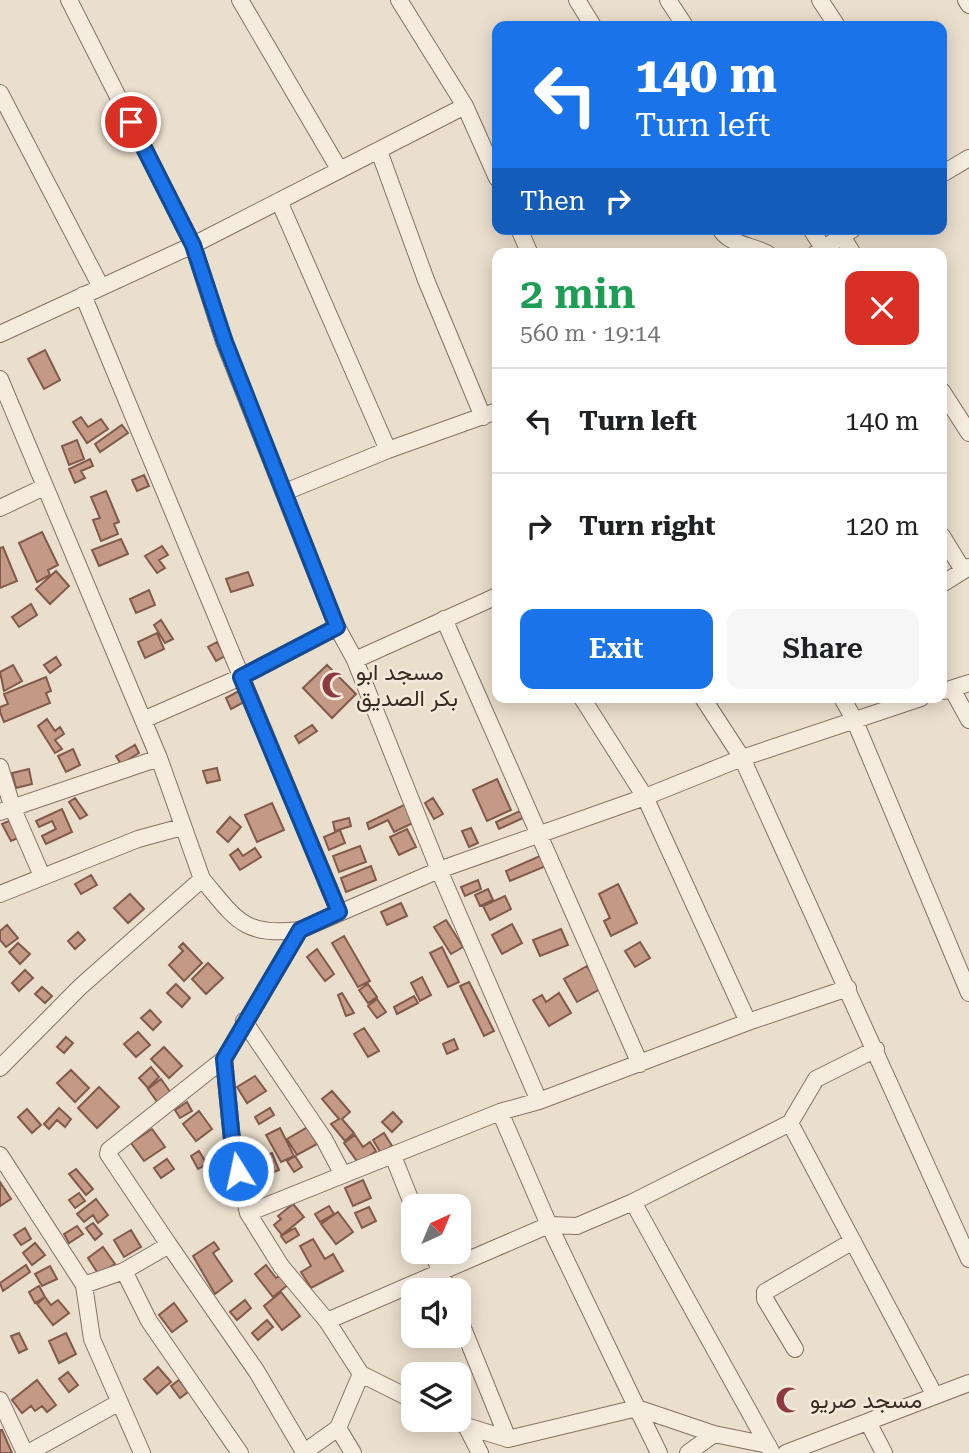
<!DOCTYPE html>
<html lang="en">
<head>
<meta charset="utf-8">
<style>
  body { margin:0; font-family:"Roboto Serif",Vazirmatn,serif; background:#f6f6f6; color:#202124; height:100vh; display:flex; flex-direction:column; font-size:26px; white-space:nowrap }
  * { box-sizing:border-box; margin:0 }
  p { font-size:23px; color:#757577 }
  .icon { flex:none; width:38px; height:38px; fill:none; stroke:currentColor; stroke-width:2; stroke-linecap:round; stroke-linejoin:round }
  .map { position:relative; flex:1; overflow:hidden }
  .drawer { position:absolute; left:492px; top:248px; width:455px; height:455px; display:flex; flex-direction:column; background:#fff; border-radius:14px; box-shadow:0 4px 18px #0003 }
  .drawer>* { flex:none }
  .banner { position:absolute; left:492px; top:21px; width:455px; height:214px; border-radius:14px; box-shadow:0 4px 18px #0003; background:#1a73e8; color:#fff; overflow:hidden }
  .needle { width:46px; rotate:44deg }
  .buttons { position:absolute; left:401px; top:1194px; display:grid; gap:14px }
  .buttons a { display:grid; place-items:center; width:70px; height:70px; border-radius:14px; background:#fff; box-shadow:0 4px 18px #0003; font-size:35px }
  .pin { position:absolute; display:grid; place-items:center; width:60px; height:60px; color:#fff; margin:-30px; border:4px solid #fff; border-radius:50%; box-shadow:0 2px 7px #0007 }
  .me { position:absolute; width:77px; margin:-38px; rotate:350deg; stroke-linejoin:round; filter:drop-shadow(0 0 5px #0008) }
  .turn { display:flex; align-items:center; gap:24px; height:147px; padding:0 28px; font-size:32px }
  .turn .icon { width:91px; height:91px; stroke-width:2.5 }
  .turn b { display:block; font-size:49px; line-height:60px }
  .then { display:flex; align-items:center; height:66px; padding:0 28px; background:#0003; gap:14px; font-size:26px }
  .round { display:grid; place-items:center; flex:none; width:74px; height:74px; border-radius:14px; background:#f6f6f6 }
  .head { display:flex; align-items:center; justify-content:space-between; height:119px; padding:0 28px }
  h1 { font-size:42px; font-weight:600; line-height:52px; color:#1e9e55 }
  .primary-button { display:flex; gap:14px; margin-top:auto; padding:14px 28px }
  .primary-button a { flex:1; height:80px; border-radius:14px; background:#1a73e8; color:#fff; font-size:28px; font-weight:600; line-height:80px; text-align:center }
  .primary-button a+a { background:#f6f6f6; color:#202124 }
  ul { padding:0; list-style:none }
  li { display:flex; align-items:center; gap:21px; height:105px; padding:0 28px; border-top:2px solid #e0e0e0 }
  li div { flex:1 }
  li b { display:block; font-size:26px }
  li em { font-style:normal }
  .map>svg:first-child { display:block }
  .building { fill:#c49986; stroke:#825a4a; stroke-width:2 }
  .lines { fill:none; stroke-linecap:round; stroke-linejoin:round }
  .minor-casing { stroke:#867161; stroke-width:18 }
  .minor { stroke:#f6ecde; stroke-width:16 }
  .route-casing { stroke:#114b97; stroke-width:18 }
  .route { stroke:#1a73e8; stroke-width:12 }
  .labels { text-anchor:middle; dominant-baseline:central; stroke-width:5; stroke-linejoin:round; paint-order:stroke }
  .poi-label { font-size:23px; fill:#382b23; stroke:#f3e9da; text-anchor:start }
</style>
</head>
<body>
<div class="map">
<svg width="969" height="1453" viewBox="0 0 969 1453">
  <rect width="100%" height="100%" fill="#eadecc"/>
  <!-- building -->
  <path class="building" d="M45 350 60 380 44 389 28 359Z
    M81 417 88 427 101 419 108 429 87 443 73 422Z
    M122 425 128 433 100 452 95 444Z
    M77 440 84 459 69 465 62 446Z
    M90 459 93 466 81 471 85 478 75 483 69 469Z
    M144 475 149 486 137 491 132 480Z
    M106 491 119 522 114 524 118 534 101 541 93 520 100 518 91 497Z
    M42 532 58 565 48 570 50 575 37 582 19 543Z
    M121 539 128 554 99 566 92 550Z
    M162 546 168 555 159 560 165 568 157 573 145 556Z
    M3 547 17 581 0 588V548Z
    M56 571 69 586 50 604 36 589Z
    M248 572 253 585 231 592 226 579Z
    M149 590 155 605 136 613 130 599Z
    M31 604 37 615 19 627 12 617Z
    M161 620 173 639 165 643 154 625Z
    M157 633 164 649 145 658 138 642Z
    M217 642 225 656 216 661 208 647Z
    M56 657 61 665 50 673 44 665Z
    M13 665 22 681 4 691 0 672Z
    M327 665 356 694 332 718 303 688Z
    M46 677 51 691 46 693 50 703 4 722 0 712V707L8 704 4 694Z
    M239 691 244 702 231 709 226 698Z
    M47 719 55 731 60 727 64 734 55 740 62 749 55 753 38 726Z
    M312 725 317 731 299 743 295 736Z
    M135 745 139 753 121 764 116 756Z
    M73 749 80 765 66 772 58 756Z
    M217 768 220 780 207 783 203 771Z
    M29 769 32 784 16 788 12 773Z
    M497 779 511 810 487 821 473 790Z
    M75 798 87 815 80 819 69 802Z
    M433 798 443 814 434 819 425 803Z
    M272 803 284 830 257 842 245 815Z
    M406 804 415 822 394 832 388 820 369 829 367 823Z
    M62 809 72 832 46 844 42 836 56 829 52 821 39 827 36 821Z
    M520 811 523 818 499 829 496 822Z
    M230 817 241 827 228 842 217 832Z
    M349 818 351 826 335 831 333 822Z
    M11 820 20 837 11 841 2 824Z
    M471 828 478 843 469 847 462 831Z
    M407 829 416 847 399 855 390 837Z
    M340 830 345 843 329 850 324 837Z
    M360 846 366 862 339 872 333 856Z
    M255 848 261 857 240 870 230 855 238 849 243 856Z
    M542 855 546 866 510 881 506 871Z
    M371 866 376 880 346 892 341 878Z
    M91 875 97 885 81 894 75 884Z
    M478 880 481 889 465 896 461 887Z
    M618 884 637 923 611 936 604 921 610 918 599 894Z
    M488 889 493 900 480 906 475 895Z
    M130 894 144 909 128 923 114 908Z
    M505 896 511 909 490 920 483 906Z
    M401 903 407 916 387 925 381 912Z
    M446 920 463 947 451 954 434 927Z
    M512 924 522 943 502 954 492 935Z
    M7 925 18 938 6 947 0 940V931Z
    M561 929 568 945 540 956 533 940Z
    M78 932 85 940 75 949 68 941Z
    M344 936 370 981 358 987 332 943Z
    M640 942 650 958 635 967 625 951Z
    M18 943 30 954 20 964 9 952Z
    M183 943 202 963 184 981 169 965 183 951 179 947Z
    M442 947 459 982 448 987 430 953Z
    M317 949 334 974 325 981 307 957Z
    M208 963 223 978 206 994 192 979Z
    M587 966 600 989 577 1002 564 979Z
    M25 970 33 978 19 991 12 983Z
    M422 977 431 995 420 1001 411 983Z
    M469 982 494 1031 484 1036 460 986Z
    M176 984 190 998 182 1007 167 993Z
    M368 984 377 997 368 1003 359 990Z
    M42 987 52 996 45 1003 35 994Z
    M342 993 354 1013 346 1016 338 995Z
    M559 993 571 1013 549 1026 533 1000 542 995 546 1002Z
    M414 996 418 1003 397 1014 394 1007Z
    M377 999 386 1012 377 1018 368 1006Z
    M150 1010 161 1022 153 1030 141 1018Z
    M364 1028 379 1051 368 1057 354 1034Z
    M138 1032 150 1045 136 1057 124 1044Z
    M66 1037 73 1043 64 1053 57 1047Z
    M454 1039 458 1049 447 1054 443 1044Z
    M164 1047 182 1066 169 1078 151 1059Z
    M151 1067 159 1077 148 1088 139 1078Z
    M71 1070 89 1088 75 1102 57 1083Z
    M255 1076 266 1091 247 1103 237 1087Z
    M161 1079 173 1096 160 1106 148 1089Z
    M99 1087 119 1107 97 1128 78 1108Z
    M332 1091 350 1112 342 1119 354 1133 345 1141 331 1124 339 1119 322 1099Z
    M187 1102 192 1111 180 1118 175 1110Z
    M59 1108 71 1119 65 1127 57 1120 49 1129 44 1124Z
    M270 1108 274 1115 259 1124 255 1117Z
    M27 1109 41 1125 32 1133 18 1117Z
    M199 1111 212 1129 196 1141 183 1124Z
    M393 1112 402 1122 392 1132 382 1122Z
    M308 1127 317 1144 297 1155 287 1139Z
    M280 1128 294 1156 281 1162 266 1135Z
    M152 1129 165 1147 144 1161 131 1143Z
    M384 1133 392 1146 381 1153 373 1140Z
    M355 1135 363 1147 370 1142 376 1151 359 1164 344 1143Z
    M199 1151 207 1164 198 1169 191 1156Z
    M272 1153 279 1170 267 1175 264 1167 255 1171 251 1162Z
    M295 1156 302 1167 294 1172 287 1161Z
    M167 1159 174 1169 161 1178 154 1168Z
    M76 1169 93 1189 86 1195 69 1174Z
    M363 1180 371 1198 353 1206 345 1188Z
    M0 1182 11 1199 0 1206Z
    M79 1193 85 1201 75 1208 69 1200Z
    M96 1199 108 1215 98 1223 93 1215 84 1222 77 1214Z
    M293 1204 304 1217 282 1235 274 1225 281 1219 278 1216Z
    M329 1206 334 1214 320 1222 315 1214Z
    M369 1207 376 1221 362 1228 355 1213Z
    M338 1212 353 1232 336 1244 321 1224Z
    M93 1223 102 1234 95 1240 86 1228Z
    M77 1226 83 1234 69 1243 64 1234Z
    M25 1228 31 1239 21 1245 14 1235Z
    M295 1228 299 1235 286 1243 281 1236Z
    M131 1230 141 1247 124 1257 114 1240Z
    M313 1239 325 1259 333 1254 343 1271 311 1288 301 1272 311 1266 300 1246Z
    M214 1242 219 1249 213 1253 232 1281 215 1294 193 1256Z
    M35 1243 45 1255 32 1265 23 1253Z
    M103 1247 115 1264 99 1275 88 1258Z
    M26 1265 30 1272 3 1291 0 1283Z
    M266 1265 276 1278 281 1275 289 1284 273 1297 255 1274Z
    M50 1266 57 1279 42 1286 35 1274Z
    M39 1286 45 1297 35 1303 29 1292Z
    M281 1292 300 1316 282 1330 264 1306Z
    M45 1297 51 1305 58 1300 69 1313 53 1325 37 1304Z
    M245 1300 251 1308 237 1320 230 1312Z
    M174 1303 187 1321 172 1332 159 1315Z
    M267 1320 273 1327 258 1340 252 1333Z
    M19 1333 27 1349 19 1353 11 1336Z
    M66 1333 76 1354 59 1363 49 1341Z
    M158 1367 171 1382 157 1394 144 1379Z
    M68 1372 78 1385 69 1392 59 1379Z
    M37 1380 56 1405 47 1412 42 1406 35 1411 31 1406 22 1413 12 1400Z
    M179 1380 188 1392 180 1398 171 1386Z
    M0 1430H2L12 1453H0Z"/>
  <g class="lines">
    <!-- minor casing -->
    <g class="minor-casing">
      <path id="minor" d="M69 0 193 245 224 342 337 627 355 660 439 870 539 1101
        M240 0 339 169
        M399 0 465 106 497 178
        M577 0 593 26
        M668 0 685 26
        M820 0 837 26
        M966 0 969 5
        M0 93 101 287
        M379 151 426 280 483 417
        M942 174 969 158
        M279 201 388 450
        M519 229 530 254
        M720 229C730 245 752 245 768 254
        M811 229 823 248
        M842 236 853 254
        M815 254 853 229
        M83 295 339 912
        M0 334 193 245 465 106
        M0 379 159 758 202 879 80 987 0 1068
        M942 391 969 433
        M285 492 388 450 497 411
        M0 508 44 487
        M942 536 963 570
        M942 584 969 567
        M444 619 640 1064
        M355 660 497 596
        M952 689 969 720
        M944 691 969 683
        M582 698 645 797 748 1022
        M703 698 742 758 969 1259
        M842 698 854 719 969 993
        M143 720 241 677 337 627
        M0 767 13 809 42 876
        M0 812 159 758
        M202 879C236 919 243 937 300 930L439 870 645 797 742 758 921 698
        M0 894 138 839 182 827
        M300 930 224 1059 233 1150 248 1213 281 1266 327 1321 361 1374 338 1428 353 1453
        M244 1021 324 1139 343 1175
        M224 1059 109 1150 108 1154 169 1245 124 1271 149 1321 240 1453
        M500 1112 549 1225 637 1408 714 1434 768 1445
        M790 1123 935 1396
        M0 1155 84 1285 92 1339 142 1453
        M393 1156 413 1206
        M633 1202 771 1451
        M248 1213 500 1112 539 1101 748 1022 848 988
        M169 1245 257 1372 304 1452
        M432 1251 448 1290
        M84 1285 124 1271
        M458 1316 508 1439 466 1426
        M327 1321 549 1225 577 1226 633 1202 790 1123 816 1079 876 1049
        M795 1349 765 1299V1292L853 1241
        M361 1374 413 1400
        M0 1400 25 1453
        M452 1419 466 1426 480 1453
        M868 1422 884 1453
        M508 1439 637 1408 659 1453
        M28 1453 118 1403
        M303 1453 338 1428
        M688 1453 714 1434
        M786 1453 969 1383"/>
    </g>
    <!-- minor -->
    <use href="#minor" class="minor"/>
  </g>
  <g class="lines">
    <!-- route casing -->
    <g class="route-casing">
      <path id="route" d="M131 122 193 245 225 342 337 627 241 677 339 912 300 930 224 1059 233 1150 238 1171"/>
    </g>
    <!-- route -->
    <use href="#route" class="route"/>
  </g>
  <!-- icons -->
  <defs>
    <g id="mosque-bare" transform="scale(2.1)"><path d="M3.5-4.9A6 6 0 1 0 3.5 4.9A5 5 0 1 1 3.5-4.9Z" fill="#8e3842" stroke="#f3e9da" stroke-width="2.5" paint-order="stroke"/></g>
  </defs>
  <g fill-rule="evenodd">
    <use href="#mosque-bare" x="335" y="685"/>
    <use href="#mosque-bare" x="789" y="1400"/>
  </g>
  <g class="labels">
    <!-- poi labels -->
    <g class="poi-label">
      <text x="356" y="672">مسجد ابو<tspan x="356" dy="26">بكر الصديق</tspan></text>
      <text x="810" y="1400">مسجد صريو</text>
    </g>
  </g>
</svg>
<div class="buttons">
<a><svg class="needle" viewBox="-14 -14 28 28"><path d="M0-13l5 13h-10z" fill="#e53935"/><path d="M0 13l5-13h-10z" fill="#757577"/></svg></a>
<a><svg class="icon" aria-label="sound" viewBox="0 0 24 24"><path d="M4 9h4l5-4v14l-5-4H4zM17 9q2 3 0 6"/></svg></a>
<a><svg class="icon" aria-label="layers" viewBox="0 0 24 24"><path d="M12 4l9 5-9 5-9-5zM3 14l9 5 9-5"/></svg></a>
</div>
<div class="pin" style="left:131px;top:122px;background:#d93025"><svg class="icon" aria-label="arrive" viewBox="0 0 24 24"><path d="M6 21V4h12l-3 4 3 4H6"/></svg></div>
<svg class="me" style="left:238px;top:1171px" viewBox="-20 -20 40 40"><circle r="17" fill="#1a73e8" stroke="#fff" stroke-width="3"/><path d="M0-11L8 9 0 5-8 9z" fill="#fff"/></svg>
<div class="banner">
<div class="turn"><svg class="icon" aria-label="left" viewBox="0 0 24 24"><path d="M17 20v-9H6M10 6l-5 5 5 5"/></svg><div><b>140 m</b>Turn left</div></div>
<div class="then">Then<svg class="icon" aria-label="right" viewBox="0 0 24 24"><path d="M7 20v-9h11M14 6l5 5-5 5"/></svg></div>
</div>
<section class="drawer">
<div class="head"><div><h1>2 min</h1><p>560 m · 19:14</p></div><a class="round" style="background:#d93025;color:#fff"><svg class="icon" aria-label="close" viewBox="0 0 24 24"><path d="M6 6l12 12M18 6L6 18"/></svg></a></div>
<ul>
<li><svg class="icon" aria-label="left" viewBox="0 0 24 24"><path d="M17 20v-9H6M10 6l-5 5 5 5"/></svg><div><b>Turn left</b></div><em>140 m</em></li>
<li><svg class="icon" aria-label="right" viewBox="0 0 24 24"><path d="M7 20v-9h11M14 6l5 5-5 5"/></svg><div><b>Turn right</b></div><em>120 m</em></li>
</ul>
<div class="primary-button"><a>Exit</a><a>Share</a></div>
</section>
</div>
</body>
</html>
